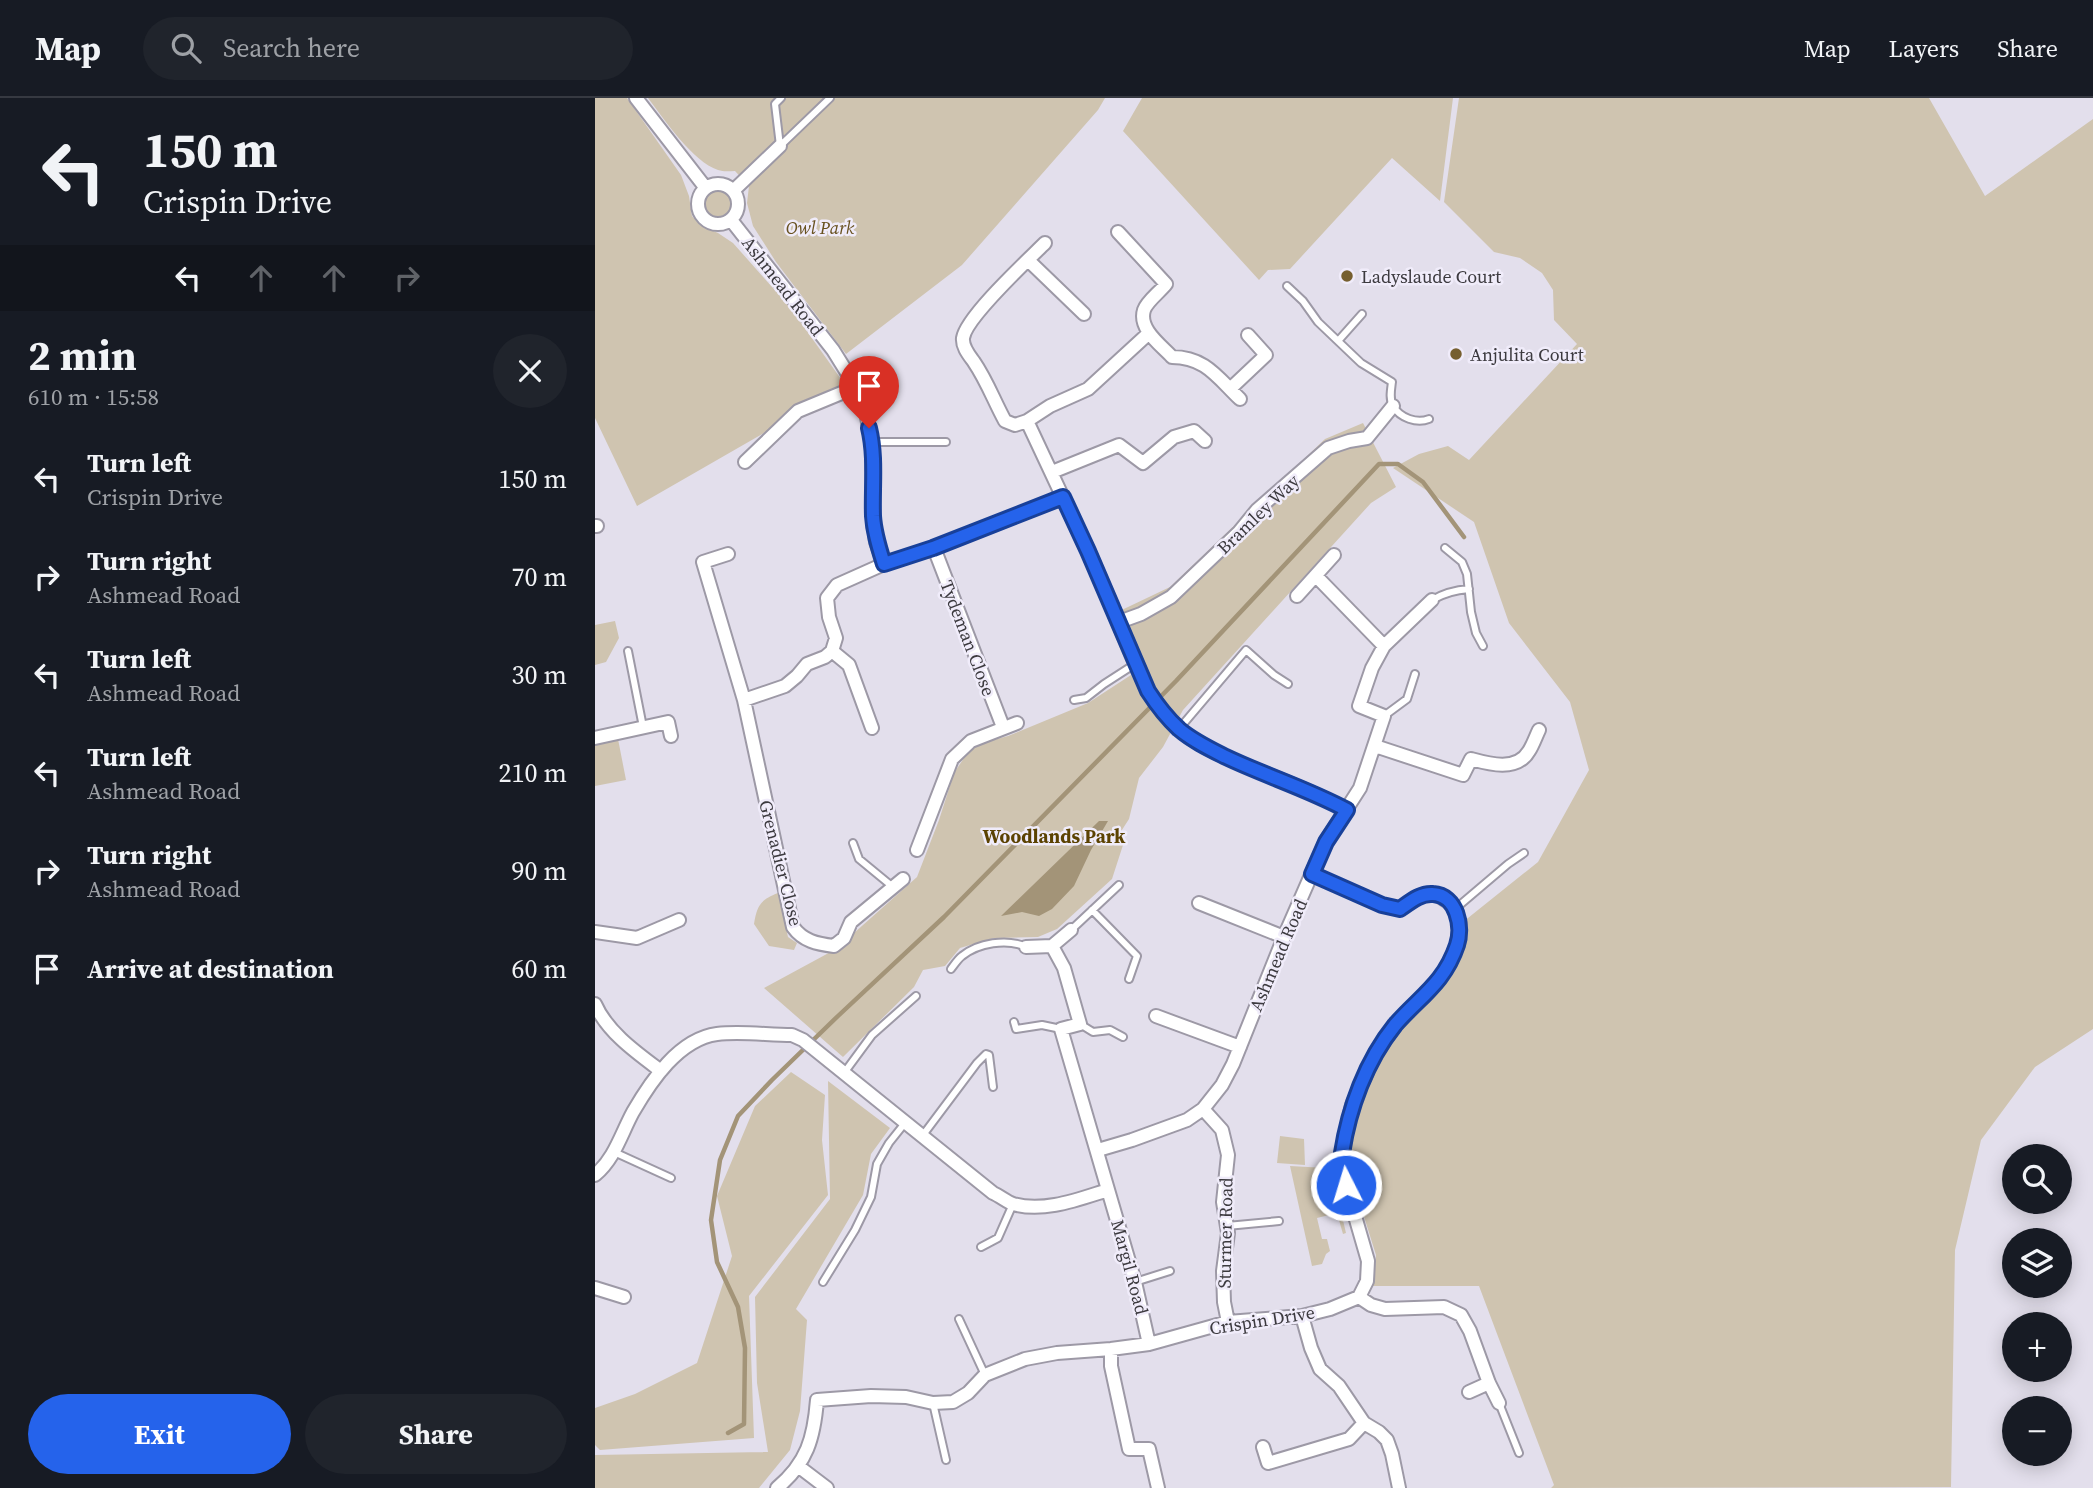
<!DOCTYPE html>
<html lang="en">
<head>
<meta charset="utf-8">
<style>
  body { margin:0; font-family:"Source Serif 4",serif; background:#20242c; color:#f1f3f6; height:100vh; display:flex; flex-direction:column; font-size:26px; white-space:nowrap }
  * { box-sizing:border-box; margin:0 }
  p { font-size:23px; color:#9ea1a6 }
  .icon { flex:none; width:38px; height:38px; fill:none; stroke:currentColor; stroke-width:2; stroke-linecap:round; stroke-linejoin:round }
  .map { position:relative; flex:1; overflow:hidden }
  .side { display:flex; flex-direction:column; background:#171b24; width:595px }
  .side>* { flex:none }
  .banner { background:#171b24; color:#f1f3f6; overflow:hidden }
  .fabs { position:absolute; left:1407px; top:1046px; display:grid; gap:14px }
  .fabs a { display:grid; place-items:center; width:70px; height:70px; border-radius:50%; background:#171b24; box-shadow:0 4px 18px #0003; font-size:35px }
  .pin { position:absolute; display:grid; place-items:center; width:60px; height:60px; color:#fff; margin:-72px -30px; border-radius:50% 50% 50% 0; rotate:-45deg; box-shadow:0 0 7px #0007 }
  .pin .icon { rotate:45deg }
  .me { position:absolute; width:77px; margin:-38px; rotate:355deg; stroke-linejoin:round; filter:drop-shadow(0 0 5px #0008) }
  .turn { display:flex; align-items:center; gap:24px; height:147px; padding:0 28px; font-size:32px }
  .turn .icon { width:91px; height:91px; stroke-width:2.5 }
  .turn b { display:block; font-size:49px; line-height:60px }
  .lanes { display:flex; align-items:center; height:66px; padding:0 28px; background:#0003; justify-content:center; gap:35px; direction:ltr }
  .lanes .off { opacity:.35 }
  .round { display:grid; place-items:center; flex:none; width:74px; height:74px; border-radius:37px; background:#20242c }
  .headline { display:flex; align-items:center; justify-content:space-between; height:119px; padding:0 28px }
  h1 { font-size:42px; font-weight:700; line-height:52px }
  .action { display:flex; gap:14px; margin-top:auto; padding:14px 28px }
  .action a { flex:1; height:80px; border-radius:42px; background:#2563eb; color:#fff; font-size:28px; font-weight:700; line-height:80px; text-align:center }
  .action a+a { background:#20242c; color:#f1f3f6 }
  ul { padding:0; list-style:none }
  li { display:flex; align-items:center; gap:21px; height:98px; padding:0 28px }
  li div { flex:1 }
  li b { display:block; font-size:26px }
  li em { font-style:normal }
  header { display:flex; align-items:center; gap:42px; box-sizing:border-box; height:98px; padding:0 35px; background:#171b24; border-bottom:2px solid #363941 }
  header strong { font-size:33px }
  nav { display:flex; gap:38px; margin-inline-start:auto; font-size:24px }
  .search { width:490px; height:63px; background:#20242c; display:flex; align-items:center; gap:18px; box-sizing:border-box; padding:0 24px; border-radius:38px; color:#9ea1a6; font-size:26px }
  main { display:flex; flex:1; min-height:0 }
  .map>svg:first-child { display:block }
  .green { fill:#cfc4b0 }
  .water { fill:#a39478 }
  .lines { fill:none; stroke-linecap:round; stroke-linejoin:round }
  .stream { stroke:#a39478; stroke-width:4.5 }
  .service-casing { stroke:#9d99a6; stroke-width:10 }
  .minor-casing { stroke:#9d99a6; stroke-width:16 }
  .service { stroke:#fff; stroke-width:6 }
  .minor { stroke:#fff; stroke-width:12 }
  .route-casing { stroke:#184099; stroke-width:18 }
  .route { stroke:#2563eb; stroke-width:12 }
  .poi-dot { fill:#765f2f; stroke:#f0ecfa; stroke-width:2.5 }
  .labels { text-anchor:middle; dominant-baseline:central; stroke-width:5; stroke-linejoin:round; paint-order:stroke }
  .park-label { font-size:18px; font-style:italic; fill:#68511f; stroke:#f0ecfa }
  .poi-label { font-size:18px; fill:#3c3a3f; stroke:#f0ecfa; text-anchor:start }
  .street-label { font-size:18px; fill:#3c3a3f; stroke:#f0ecfa }
  .neighbourhood-label { font-size:19px; font-weight:bold; fill:#5b4202; stroke:#f0ecfa }
</style>
</head>
<body>
<header>
<strong>Map</strong>
<div class="search"><svg class="icon" aria-label="search" viewBox="0 0 24 24"><circle cx="10" cy="10" r="6"/><path d="M15 15l6 6"/></svg>Search here</div>
<nav><a>Map</a><a>Layers</a><a>Share</a></nav>
</header>
<main>
<section class="side">
<div class="banner">
<div class="turn"><svg class="icon" aria-label="left" viewBox="0 0 24 24"><path d="M17 20v-9H6M10 6l-5 5 5 5"/></svg><div><b>150 m</b>Crispin Drive</div></div>
<div class="lanes"><svg class="icon" aria-label="left" viewBox="0 0 24 24"><path d="M17 20v-9H6M10 6l-5 5 5 5"/></svg><svg class="icon off" aria-label="ahead" viewBox="0 0 24 24"><path d="M12 20V5M6 11l6-6 6 6"/></svg><svg class="icon off" aria-label="ahead" viewBox="0 0 24 24"><path d="M12 20V5M6 11l6-6 6 6"/></svg><svg class="icon off" aria-label="right" viewBox="0 0 24 24"><path d="M7 20v-9h11M14 6l5 5-5 5"/></svg></div>
</div>
<div class="headline"><div><h1>2 min</h1><p>610 m · 15:58</p></div><a class="round"><svg class="icon" aria-label="close" viewBox="0 0 24 24"><path d="M6 6l12 12M18 6L6 18"/></svg></a></div>
<ul>
<li><svg class="icon" aria-label="left" viewBox="0 0 24 24"><path d="M17 20v-9H6M10 6l-5 5 5 5"/></svg><div><b>Turn left</b><p>Crispin Drive</p></div><em>150 m</em></li>
<li><svg class="icon" aria-label="right" viewBox="0 0 24 24"><path d="M7 20v-9h11M14 6l5 5-5 5"/></svg><div><b>Turn right</b><p>Ashmead Road</p></div><em>70 m</em></li>
<li><svg class="icon" aria-label="left" viewBox="0 0 24 24"><path d="M17 20v-9H6M10 6l-5 5 5 5"/></svg><div><b>Turn left</b><p>Ashmead Road</p></div><em>30 m</em></li>
<li><svg class="icon" aria-label="left" viewBox="0 0 24 24"><path d="M17 20v-9H6M10 6l-5 5 5 5"/></svg><div><b>Turn left</b><p>Ashmead Road</p></div><em>210 m</em></li>
<li><svg class="icon" aria-label="right" viewBox="0 0 24 24"><path d="M7 20v-9h11M14 6l5 5-5 5"/></svg><div><b>Turn right</b><p>Ashmead Road</p></div><em>90 m</em></li>
<li><svg class="icon" aria-label="arrive" viewBox="0 0 24 24"><path d="M6 21V4h12l-3 4 3 4H6"/></svg><div><b>Arrive at destination</b></div><em>60 m</em></li>
</ul>
<div class="action"><a>Exit</a><a>Share</a></div>
</section>
<div class="map">
<svg width="1498" height="1390" viewBox="0 0 1498 1390">
  <rect width="100%" height="100%" fill="#e3dfec"/>
  <!-- green -->
  <path class="green" d="M0 0H32L86 77 94 98 97 118 105 127 123 135 138 145 194 208 251 288 42 408 0 320Z
    M53 0H510L503 12 367 167 251 256 181 164 158 128 152 105 154 88 140 73C134 73 129 74 123 72 98 64 69 21 53 0Z
    M547 0H858L845 103 797 60 695 171 673 172 664 182 528 33Z
    M864 0H1334L1390 98 1498 21V931L1440 969 1386 1042 1360 1152 1356 1389 956 1390 959 1387 884 1188H778L781 1157 750 1058 763 1007 781 961 846 886 868 824 943 764 994 672 975 604 914 525 879 424 798 370 824 356 853 348 874 362 982 246 959 222 958 192 947 175 925 160 899 154 849 104Z
    M108 104a15 15 0 1 1 30 0a15 15 0 1 1-30 0Z
    M768 325 801 389 776 405 588 612 568 649 544 680 534 721 525 735 528 747 517 781 462 831 443 839 399 840 365 850 350 868 328 872 319 889 248 959 169 890 241 851 322 779 344 722 359 675 377 648 413 638 493 605 536 577 512 519 575 489 730 341Z
    M20 523 24 540 11 564 0 567V527Z
    M23 641 31 682 0 688V645Z
    M183 795 193 839 202 845 199 852 174 848 159 826C162 808 165 802 183 795Z
    M196 974 230 997 227 1042 233 1097 154 1198 159 1340 5 1352 0 1347V1310L40 1296 102 1265 137 1158 122 1098 160 1008Z
    M233 983 295 1030 276 1056 268 1097 201 1211 212 1222 205 1313 195 1352 164 1390H0V1357L173 1354 162 1285 160 1199 235 1101Z
    M685 1038 709 1041 710 1067 682 1065Z
    M695 1068 731 1070 742 1114H746L751 1135 748 1136 742 1115 722 1120 727 1141H732L735 1153 731 1156 727 1166 717 1168Z"/>
  <!-- water -->
  <path class="water" d="M504 723H513L496 752 479 788 457 811 444 818 427 814 406 818Z"/>
  <g class="lines">
    <!-- stream -->
    <path class="stream" d="M133 1335 149 1326 150 1250 143 1209 122 1164 116 1122 125 1062 143 1018 177 982 243 918 349 819 581 583 784 366H803L828 384 869 439"/>
    <!-- service casing -->
    <g class="service-casing">
      <path id="service" d="M186 0 180 6 185 48 235 0
        M692 188 708 203 723 224 766 265 797 284C796 292 794 301 798 308 805 320 822 326 834 321
        M743 243 767 216
        M277 344H351
        M850 450 867 464 872 476 876 514 881 535 888 548
        M837 502C849 495 860 492 874 491
        M33 553 48 629
        M479 602 491 600 509 586 540 566
        M789 618 812 601 820 576
        M584 631 651 552 679 577 693 586
        M258 745 264 761 298 789
        M860 811 913 766 929 755
        M497 812 542 858 534 881
        M476 832 524 787
        M356 871C359 867 363 861 367 858 383 845 412 840 431 849
        M419 924 421 931 447 927 466 931
        M485 926 498 934 515 932 528 939
        M249 975 277 937 321 898
        M328 1037 382 965 391 956 394 957 398 989
        M19 1054 76 1080
        M632 1128 684 1123
        M386 1149 403 1140 418 1106
        M228 1184 260 1132 276 1099 282 1066 294 1045 310 1025
        M540 1184 575 1173
        M364 1221 390 1277
        M338 1305 351 1362
        M904 1305 924 1355"/>
    </g>
    <!-- minor casing -->
    <g class="minor-casing">
      <path id="minor" d="M41 0 110 89
        M103 106a20 20 0 1 1 40 0a20 20 0 1 1-40 0Z
        M139 92 185 48
        M136 122 238 252 261 289 271 315 277 344 278 420 281 444 289 466
        M523 134 571 186C565 194 552 203 549 212 543 231 566 247 577 259 610 259 622 279 645 301
        M450 145C433 162 371 219 368 240 367 249 374 257 379 264 392 283 399 303 410 323L420 327 432 323 455 308 493 291 554 235
        M433 162 489 216
        M635 291 671 257 653 237
        M432 323 493 453 553 593C562 607 572 620 584 631 596 642 612 650 626 657 668 676 712 690 752 712
        M150 364 203 313 261 289
        M457 374 524 347 548 365 579 339 599 333 610 343
        M0 428H2
        M339 450 408 629
        M133 456 108 464 149 602 198 829C208 843 222 846 239 848L249 840 256 824 308 781
        M721 478 789 548
        M702 498 739 457
        M524 524 546 516 576 499 644 434 662 412 733 350 754 343 772 340 798 308
        M237 553 254 567 277 630
        M149 602 190 588 202 578 212 566 230 559 237 553 241 540 234 519 232 500 242 487 289 466 339 450 468 399
        M0 640 73 624 76 638
        M780 648 868 677 876 661C894 666 922 674 934 653 938 647 941 638 944 632
        M322 752 357 661 376 643 422 625
        M604 805 689 839
        M0 834 42 840 84 822
        M457 848 469 870 485 926 466 931 540 1184 554 1246
        M431 849 457 848 476 832
        M0 906C12 934 42 955 66 973
        M561 918 645 949
        M608 1011 627 1032 633 1057 628 1104 633 1135 628 1173 629 1204 633 1224
        M503 1052 537 1042 592 1022 608 1011 627 987 638 966 689 839 731 743 765 690 789 618 764 608 777 570 789 548 837 502
        M0 1077C20 1060 26 1036 38 1014 56 983 84 941 122 936 146 933 173 937 197 937L208 942 398 1095C405 1098 412 1104 418 1106 449 1115 484 1101 513 1092
        M0 1190 29 1199
        M764 1199 776 1207 790 1211 849 1209 866 1217 875 1233 894 1285 904 1305
        M707 1218 716 1250 725 1271 744 1288 769 1325 784 1334 792 1342 797 1356 804 1390
        M516 1251V1268L534 1351H554L563 1390
        M874 1294 894 1285
        M668 1349 673 1365 754 1341 769 1325
        M203 1368 232 1390
        M182 1390C212 1365 219 1340 222 1302L276 1298 311 1299 338 1305 358 1304 373 1295 390 1277 430 1261 462 1255 516 1251 554 1246 633 1224 707 1218 735 1211 764 1199 772 1183 773 1163 751 1087 746 1058 757 1007 779 959 800 927 833 895 851 871 863 846 865 826 858 807 841 796 824 798 805 811 787 807 717 776"/>
    </g>
    <!-- service -->
    <use href="#service" class="service"/>
    <!-- minor -->
    <use href="#minor" class="minor"/>
  </g>
  <g class="lines">
    <!-- route casing -->
    <g class="route-casing">
      <path id="route" d="M274 330C281 359 277 388 278 418 279 435 284 450 289 466L338 450 468 399 493 453 553 593C562 607 572 620 584 631 598 643 615 651 631 659 671 678 713 691 752 712L731 744 717 776 787 807 805 811C815 804 825 795 838 796 862 797 868 829 862 847 849 886 824 899 800 927 771 963 754 1010 747 1055 746 1065 749 1077 751 1087"/>
    </g>
    <!-- route -->
    <use href="#route" class="route"/>
  </g>
  <!-- markers -->
  <g class="poi-dot">
    <circle cx="752" cy="178" r="7"/>
    <circle cx="861" cy="256" r="7"/>
  </g>
  <g class="labels">
    <!-- park labels -->
    <g class="park-label">
      <text x="225" y="129">Owl Park</text>
    </g>
    <!-- poi labels -->
    <g class="poi-label">
      <text x="766" y="178">Ladyslaude Court</text>
      <text x="875" y="256">Anjulita Court</text>
    </g>
    <!-- street labels -->
    <g class="street-label">
      <text transform="translate(188 188) rotate(52)">Ashmead Road</text>
      <text transform="translate(663 416) rotate(-44)">Bramley Way</text>
      <text transform="translate(373 540) rotate(69)">Tydeman Close</text>
      <text transform="translate(186 765) rotate(76)">Grenadier Close</text>
      <text transform="translate(683 857) rotate(-67)">Ashmead Road</text>
      <text transform="translate(630 1135) rotate(-89)">Sturmer Road</text>
      <text transform="translate(535 1169) rotate(75)">Margil Road</text>
      <text transform="translate(667 1222) rotate(-9)">Crispin Drive</text>
    </g>
    <!-- neighbourhood labels -->
    <g class="neighbourhood-label">
      <text x="459" y="738">Woodlands Park</text>
    </g>
  </g>
</svg>
<div class="fabs">
<a><svg class="icon" aria-label="search" viewBox="0 0 24 24"><circle cx="10" cy="10" r="6"/><path d="M15 15l6 6"/></svg></a>
<a><svg class="icon" aria-label="layers" viewBox="0 0 24 24"><path d="M12 4l9 5-9 5-9-5zM3 14l9 5 9-5"/></svg></a>
<a>+</a>
<a>−</a>
</div>
<div class="pin" style="left:274px;top:330px;background:#d93025"><svg class="icon" aria-label="arrive" viewBox="0 0 24 24"><path d="M6 21V4h12l-3 4 3 4H6"/></svg></div>
<svg class="me" style="left:751px;top:1087px" viewBox="-20 -20 40 40"><circle r="17" fill="#2563eb" stroke="#fff" stroke-width="3"/><path d="M0-11L8 9 0 5-8 9z" fill="#fff"/></svg>
</div>
</main>
</body>
</html>
